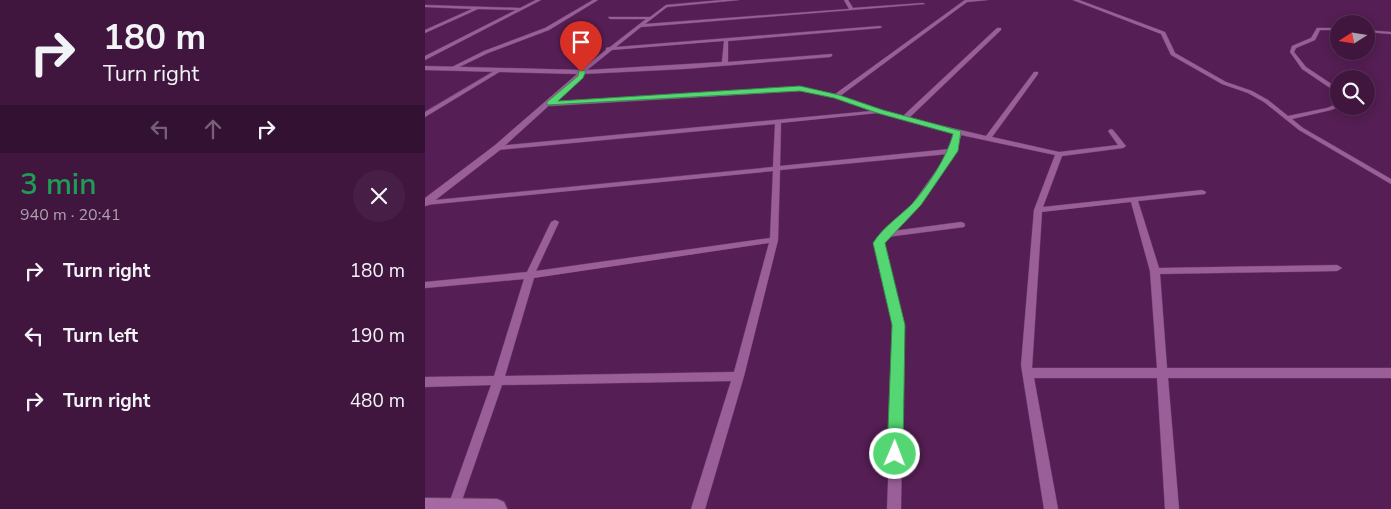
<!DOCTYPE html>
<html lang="en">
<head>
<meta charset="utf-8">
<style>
  body { margin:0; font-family:"Nunito Sans",sans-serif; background:#471f46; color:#f1f3f6; height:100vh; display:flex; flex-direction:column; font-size:19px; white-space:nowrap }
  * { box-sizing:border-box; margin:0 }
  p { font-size:16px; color:#ae9fb0 }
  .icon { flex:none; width:28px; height:28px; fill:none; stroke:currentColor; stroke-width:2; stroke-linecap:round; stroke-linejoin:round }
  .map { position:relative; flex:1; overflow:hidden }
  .side { display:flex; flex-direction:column; background:#40163f; width:425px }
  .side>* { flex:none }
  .guide { background:#40163f; color:#f1f3f6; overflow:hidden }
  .needle { width:32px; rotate:258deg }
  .fabs { position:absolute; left:905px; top:15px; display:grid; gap:10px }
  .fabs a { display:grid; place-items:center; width:45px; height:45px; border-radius:50%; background:#40163f; box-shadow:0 2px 12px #0003,0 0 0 1px #593559; font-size:25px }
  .pin { position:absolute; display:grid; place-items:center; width:42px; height:42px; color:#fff; margin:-51px -21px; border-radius:50% 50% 50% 0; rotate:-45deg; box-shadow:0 0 5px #0007 }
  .pin .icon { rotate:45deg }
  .me { position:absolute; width:55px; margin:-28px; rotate:1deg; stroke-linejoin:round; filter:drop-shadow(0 0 4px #0008) }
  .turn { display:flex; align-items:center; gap:18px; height:105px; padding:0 20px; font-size:22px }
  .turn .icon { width:65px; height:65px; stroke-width:2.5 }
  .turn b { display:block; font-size:35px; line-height:42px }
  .lanes { display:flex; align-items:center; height:48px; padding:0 20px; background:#0003; justify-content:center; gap:25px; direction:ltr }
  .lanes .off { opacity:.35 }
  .round { display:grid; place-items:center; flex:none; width:52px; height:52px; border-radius:26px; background:#471f46 }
  .overview { display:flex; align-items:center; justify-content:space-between; height:85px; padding:0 20px }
  h1 { font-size:30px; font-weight:600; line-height:38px; color:#1e9e55 }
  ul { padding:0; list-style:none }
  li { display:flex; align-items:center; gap:15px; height:65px; padding:0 20px }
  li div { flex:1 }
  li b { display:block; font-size:19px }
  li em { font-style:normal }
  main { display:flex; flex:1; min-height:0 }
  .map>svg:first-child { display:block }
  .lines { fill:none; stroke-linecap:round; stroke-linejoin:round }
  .minor-casing { stroke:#6c3e6c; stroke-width:1 }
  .tertiary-casing { stroke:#6c3e6c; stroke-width:1 }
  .secondary-casing { stroke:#6c3e6c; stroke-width:2 }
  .minor { fill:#9a5f98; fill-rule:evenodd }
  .tertiary { fill:#9a5f98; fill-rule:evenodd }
  .secondary { fill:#a56aa3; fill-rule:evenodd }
  .route { fill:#54d672; stroke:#378b4a }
</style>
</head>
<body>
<main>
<section class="side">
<div class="guide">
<div class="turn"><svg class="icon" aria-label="right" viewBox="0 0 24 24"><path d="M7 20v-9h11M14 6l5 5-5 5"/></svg><div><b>180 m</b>Turn right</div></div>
<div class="lanes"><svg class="icon off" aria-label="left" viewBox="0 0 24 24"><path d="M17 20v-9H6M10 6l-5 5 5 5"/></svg><svg class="icon off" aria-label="ahead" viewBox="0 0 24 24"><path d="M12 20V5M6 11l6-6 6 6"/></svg><svg class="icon" aria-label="right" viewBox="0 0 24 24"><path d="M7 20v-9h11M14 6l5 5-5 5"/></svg></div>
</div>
<div class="overview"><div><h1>3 min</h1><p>940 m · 20:41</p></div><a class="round"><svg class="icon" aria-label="close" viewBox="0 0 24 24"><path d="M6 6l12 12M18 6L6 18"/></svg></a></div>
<ul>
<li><svg class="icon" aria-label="right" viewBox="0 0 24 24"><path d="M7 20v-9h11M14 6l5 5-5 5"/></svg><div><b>Turn right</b></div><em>180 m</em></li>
<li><svg class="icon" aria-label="left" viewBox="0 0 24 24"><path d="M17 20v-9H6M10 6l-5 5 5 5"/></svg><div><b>Turn left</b></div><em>190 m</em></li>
<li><svg class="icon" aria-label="right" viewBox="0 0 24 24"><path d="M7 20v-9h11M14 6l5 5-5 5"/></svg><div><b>Turn right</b></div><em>480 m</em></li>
</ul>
</section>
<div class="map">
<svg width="966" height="509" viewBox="0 0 966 509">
  <rect width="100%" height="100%" fill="#551e54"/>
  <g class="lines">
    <!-- minor casing -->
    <g class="minor-casing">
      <path id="minor" d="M111 0H116L0 60V56L91 10 53 9 0 33V30L47 9 0 7V5L95 8Z
        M168 0H173L124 30 63 53 28 70 23 69 59 51 120 28Z
        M298 0H314L242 7 220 24 424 9 419 0H423L428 8 498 3 500 4 216 27 191 47 455 26 457 27 455 28 303 41V62L407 54V56L405 57 259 69 158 74 153 72 181 50V48L185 47 221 19H185L183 17H225L241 5ZM299 41 297 62 162 70 187 50Z
        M540 0H563L542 2 415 96 457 111 478 116 572 28H576V30L484 118 561 136 609 72H613V74L567 137 634 152 693 145 683 131 686 129 688 130 701 146 698 148 637 156 618 207 777 190 781 192 780 194 713 201 734 268 912 265 917 268 912 271 735 274 742 368H966V378H743L754 509H740L732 378H609L633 509H619L596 365 609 210 630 155 536 135 531 151 494 207 468 231 536 222 539 223 540 225 539 227 462 237 458 243 479 325 476 509H462L469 325 450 243 456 233 488 203 523 154 355 170 353 240 319 376 280 509H266L306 381 77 385 34 509H22L66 385 0 387V377L69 376 99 279 0 288V282L102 272 126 222 130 220 134 222 111 271 345 238 348 171 0 205V201L348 167 350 124 72 150 69 148 72 146 446 111 410 97 375 91 125 106 122 104 125 102 375 87 410 94ZM453 113 529 133 525 149 355 166 356 123ZM706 202 725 271 732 368H607L617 212ZM344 243 309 372 80 376 109 278Z
        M648 0H654L740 32 750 53 801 82 827 91 843 100 863 116 902 108 914 103V106H916L906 110 867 119 878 128 966 179V184L874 130 839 102 823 93 797 84 746 55 736 34Z
        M892 28H914V30H895L890 40 871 48 869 52 881 67 914 89V94L877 69 865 52 867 46 886 38Z
        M941 30 966 32V34L941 32Z
        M71 70 76 71 0 117V112Z"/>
    </g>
    <!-- tertiary casing -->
    <g class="tertiary-casing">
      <path id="tertiary" d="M0 66 158 70 161 72 75 150 4 205 0 206V198L69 146 152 74 0 70Z"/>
    </g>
    <!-- secondary casing -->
    <g class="secondary-casing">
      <path id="secondary" d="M0 498 72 499 79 502 82 509H0Z"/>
    </g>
    <!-- minor -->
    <use href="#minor" class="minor"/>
    <!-- tertiary -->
    <use href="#tertiary" class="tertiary"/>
    <!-- secondary -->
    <use href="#secondary" class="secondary"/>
  </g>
  <!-- route -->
  <path class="route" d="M154 70 161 71 158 78 133 101 375 86 414 95 458 110 536 131 533 151 496 205 460 243 480 325 478 454 476 459 470 461 465 459 462 454 467 325 448 243C458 227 474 217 487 204 503 186 522 157 528 134L452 113 409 98 375 91 122 105V102L153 76Z"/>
</svg>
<div class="fabs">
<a><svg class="needle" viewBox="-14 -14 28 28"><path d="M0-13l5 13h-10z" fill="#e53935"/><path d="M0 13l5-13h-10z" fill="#ae9fb0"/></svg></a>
<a><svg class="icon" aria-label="search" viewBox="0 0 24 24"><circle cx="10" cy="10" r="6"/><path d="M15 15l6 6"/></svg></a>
</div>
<div class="pin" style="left:156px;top:72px;background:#d93025"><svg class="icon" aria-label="arrive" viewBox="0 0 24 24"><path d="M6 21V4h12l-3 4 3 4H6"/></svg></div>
<svg class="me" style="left:470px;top:454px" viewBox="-20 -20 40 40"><circle r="17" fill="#54d672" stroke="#fff" stroke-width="3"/><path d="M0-11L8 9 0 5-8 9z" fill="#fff"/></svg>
</div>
</main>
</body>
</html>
